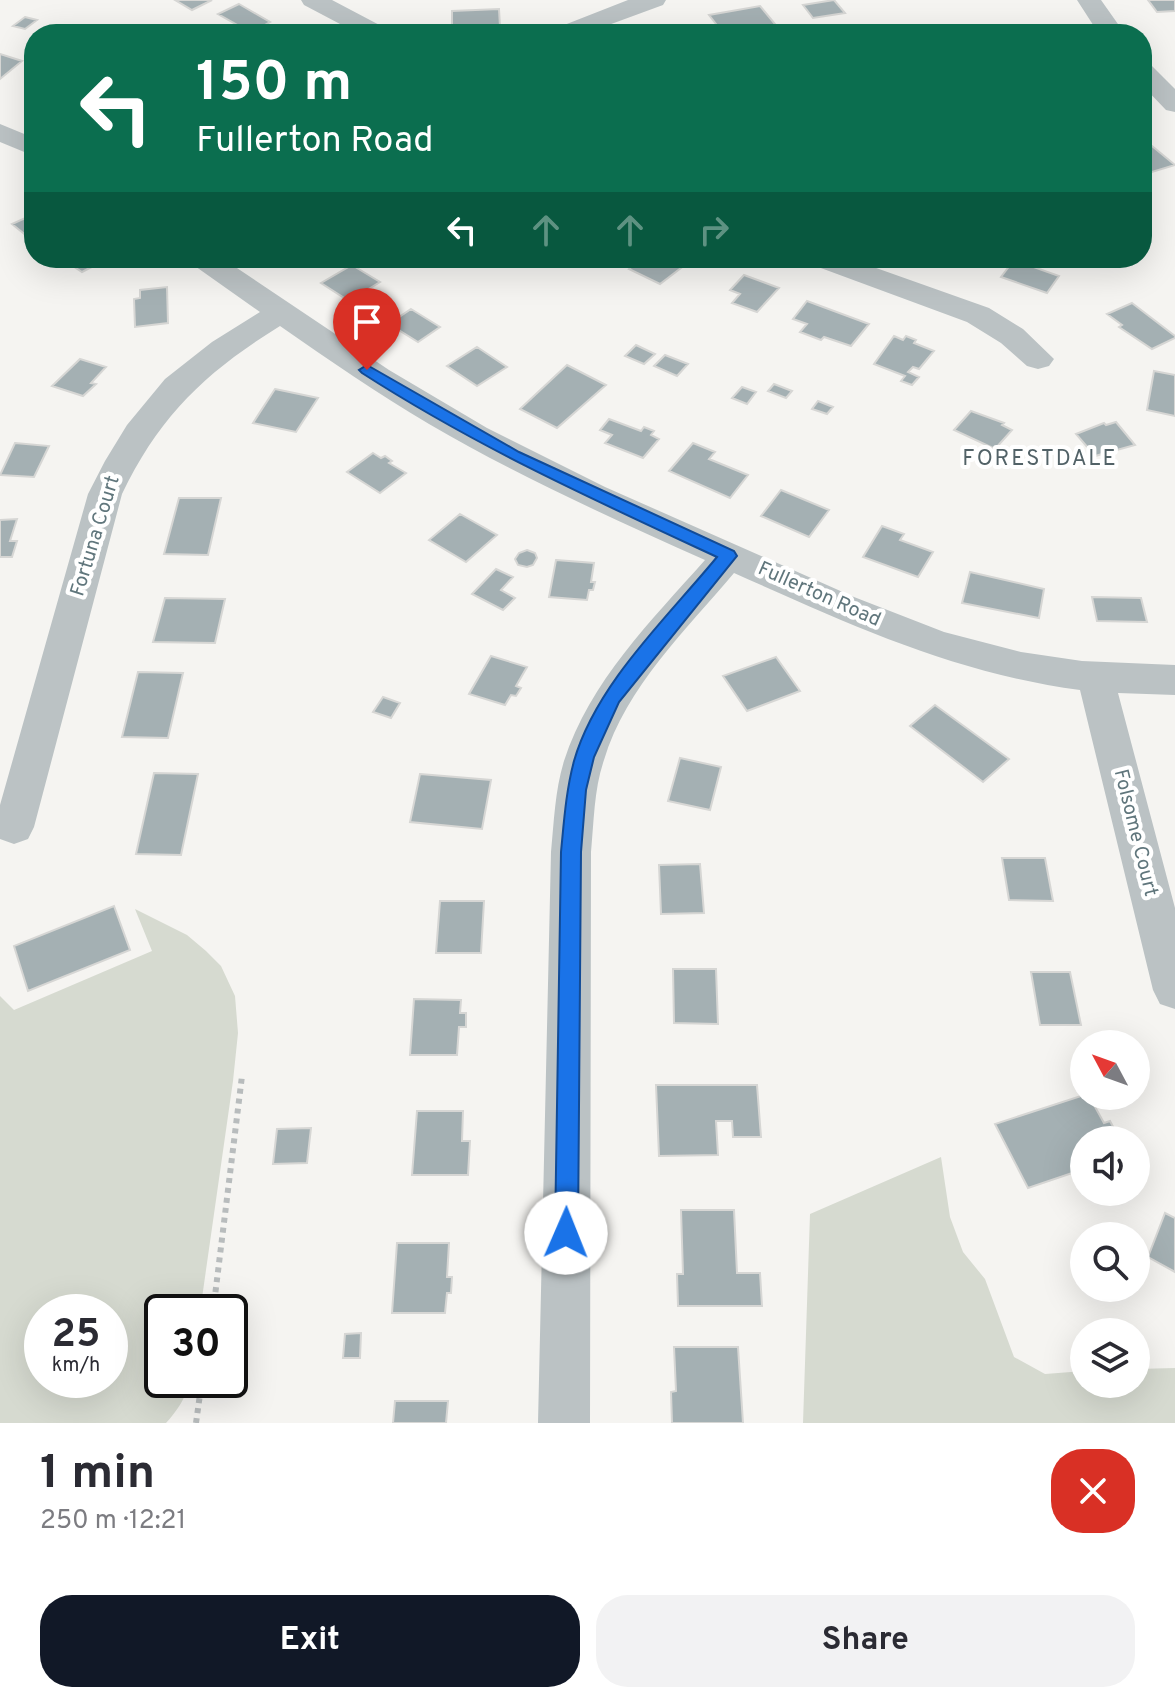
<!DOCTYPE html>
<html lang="en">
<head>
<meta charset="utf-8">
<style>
  body { margin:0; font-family:Overpass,sans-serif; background:#f2f2f3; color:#2b2b33; height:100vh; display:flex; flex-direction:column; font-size:30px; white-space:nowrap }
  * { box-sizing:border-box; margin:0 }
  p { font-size:26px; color:#7c7c81 }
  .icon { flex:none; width:44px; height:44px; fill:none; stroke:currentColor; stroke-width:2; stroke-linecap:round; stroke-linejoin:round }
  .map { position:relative; height:1423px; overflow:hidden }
  .panel { display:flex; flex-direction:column; background:#fff; flex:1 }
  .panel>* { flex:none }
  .hud { position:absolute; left:24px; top:24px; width:1128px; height:244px; border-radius:32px; box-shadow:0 8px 32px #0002; background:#0b6e4f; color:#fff; overflow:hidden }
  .needle { width:52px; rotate:311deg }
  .buttons { position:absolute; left:1070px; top:1030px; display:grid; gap:16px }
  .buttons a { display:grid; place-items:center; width:80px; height:80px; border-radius:50%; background:#fff; box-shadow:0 8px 32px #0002; font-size:40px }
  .speed { position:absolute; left:24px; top:1294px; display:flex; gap:16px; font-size:40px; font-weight:700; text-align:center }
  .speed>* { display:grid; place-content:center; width:104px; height:104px; border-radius:50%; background:#fff; box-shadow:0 8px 32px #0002; line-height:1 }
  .speed small { font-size:20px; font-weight:400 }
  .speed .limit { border:4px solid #111; border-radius:12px; background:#fff; color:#111 }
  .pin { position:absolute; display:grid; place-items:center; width:68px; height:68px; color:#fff; margin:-82px -34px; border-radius:50% 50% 50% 0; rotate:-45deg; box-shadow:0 0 8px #0007 }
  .pin .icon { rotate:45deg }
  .me { position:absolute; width:88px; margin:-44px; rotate:1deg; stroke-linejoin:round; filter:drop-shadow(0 0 6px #0008) }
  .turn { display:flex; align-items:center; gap:28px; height:168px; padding:0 40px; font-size:36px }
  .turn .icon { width:104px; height:104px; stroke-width:2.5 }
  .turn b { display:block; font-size:56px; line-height:68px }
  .lanes { display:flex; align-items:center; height:76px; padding:0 40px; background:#0003; justify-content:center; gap:40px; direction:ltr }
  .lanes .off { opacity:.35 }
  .round { display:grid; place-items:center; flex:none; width:84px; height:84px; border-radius:32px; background:#f2f2f3 }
  .overview { display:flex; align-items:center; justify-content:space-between; height:136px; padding:0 40px }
  h1 { font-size:48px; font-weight:700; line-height:60px }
  .primary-button { display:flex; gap:16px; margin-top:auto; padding:16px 40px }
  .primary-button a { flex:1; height:92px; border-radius:32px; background:#111827; color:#fff; font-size:32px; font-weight:700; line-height:92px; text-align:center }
  .primary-button a+a { background:#f2f2f3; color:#2b2b33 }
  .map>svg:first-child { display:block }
  .green { fill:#d6dad0; fill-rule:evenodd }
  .building { fill:#a4b0b3; stroke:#d6d6d4; stroke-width:2 }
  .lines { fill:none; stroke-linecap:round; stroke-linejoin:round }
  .path { stroke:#b8bcbd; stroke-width:6; stroke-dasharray:5 5; stroke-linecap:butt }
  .minor { fill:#bbc2c4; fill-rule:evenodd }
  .route { fill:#1a73e8; stroke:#114b97; stroke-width:2 }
  .labels { text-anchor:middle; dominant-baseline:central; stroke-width:8; stroke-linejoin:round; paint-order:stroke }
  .street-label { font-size:20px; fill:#60767c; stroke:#fff }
  .neighbourhood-label { font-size:22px; letter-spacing:2px; fill:#526267; stroke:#fff }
</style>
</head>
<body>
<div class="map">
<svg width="1175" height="1423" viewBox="0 0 1175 1423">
  <rect width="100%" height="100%" fill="#f5f4f1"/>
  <!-- green -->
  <path class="green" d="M135 909 187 935 206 951 221 966 235 996 238 1033 233 1081 200 1312H162V1380H189C187 1397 177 1411 166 1423H0V996L14 1010 152 951ZM42 1312H110V1380H42Z
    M941 1157 950 1217 963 1252 985 1279 1014 1357 1045 1374 1084 1371V1384H1136V1369L1175 1368V1423H803L810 1214Z"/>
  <!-- building -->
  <path class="building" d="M175 0H212L192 10Z
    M834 0 845 13 813 18 803 5Z
    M1148 0H1175V11L1157 12Z
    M239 4 270 22 249 34H232L227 32 239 26 218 14Z
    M760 6 775 24 761 29 764 34H724L709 15Z
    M499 9 500 27 452 28V11Z
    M25 17 37 20 25 29 13 26Z
    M0 54 22 61 0 79Z
    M1152 146 1175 165 1152 172 1142 164V149Z
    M34 214V241H33L12 224Z
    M61 258H109L82 272Z
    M643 258H694L660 284 629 269Z
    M1014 260 1059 276 1047 293 1001 277Z
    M352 265 380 282 349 301 321 283Z
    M744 275 779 288 757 312 732 303 740 294 730 290Z
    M167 287 168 323 135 327 134 299 140 298V290Z
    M807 301 869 324 851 346 824 337 821 340 800 332 807 324 793 319Z
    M1132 303 1175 336V338L1152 349 1119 327 1122 325 1107 314Z
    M411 309 440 327 418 342 389 324Z
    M894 336 903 340 906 336 916 340 914 343 934 351 919 369 913 367 908 372 919 377 912 385 901 381 905 376 874 364Z
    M636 345 655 354 644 364 625 356Z
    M477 347 507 367 477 386 447 366Z
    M665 355 688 364 677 376 654 366Z
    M80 359 106 367 91 383 96 384 83 396 52 386Z
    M567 365 606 385 557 428 520 409Z
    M1154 371 1175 375V416L1147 410Z
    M774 384 792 391 786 398 768 391Z
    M742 387 756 392 747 404 732 398Z
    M275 389 318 398 296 432 253 423Z
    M818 401 833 407 827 414 812 409Z
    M971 411 1004 423 1002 425 1012 430 995 449 954 430Z
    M609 419 641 431 644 427 654 431 651 435 659 439 643 458 605 443 612 435 600 430Z
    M1116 422 1135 445 1095 456 1076 434 1104 423 1106 425Z
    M15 443 49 446 34 477 0 475Z
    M693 443 715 452 709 459 748 475 730 498 669 471Z
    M373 453 381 458 385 456 392 461 389 463 406 473 380 493 347 472Z
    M781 490 829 510 809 537 761 516Z
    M179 498H221L208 555 164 554Z
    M460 514 497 535 466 562 429 540Z
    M17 519 10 541H17L12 557H0V520Z
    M882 526 904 534 900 540 933 552 918 577 863 557Z
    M527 550 535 553 537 558 533 565 527 567 518 565 515 559 519 553Z
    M556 560 594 563 591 582H595L593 590H589L587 600 549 597Z
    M496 569 513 577 501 590 515 598 503 610 472 594Z
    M970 572 1044 589 1039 618 962 603Z
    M1092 597 1141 598 1147 622 1097 621Z
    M165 598 225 599 215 643 153 642Z
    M491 656 527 667 516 686 521 688 516 696 511 695 505 705 469 694Z
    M776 657 800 691 747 711 723 676Z
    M138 672 183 673 168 738 122 737Z
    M383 697 400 703 391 718 373 712Z
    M935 705 1009 759 983 782 910 726Z
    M680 758 721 767 710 810 668 801Z
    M154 773 198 774 181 855 136 854Z
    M420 774 491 780 482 829 410 822Z
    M1002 858H1045L1053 901 1009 900Z
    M700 864 704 913 661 914 659 865Z
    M440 901H484L481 953H436Z
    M114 906 130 950 28 991 14 946Z
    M673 969H716L718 1024 674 1023Z
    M1031 972H1070L1081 1025H1040Z
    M414 999 461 1000 460 1013H466V1027H459L457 1055H410Z
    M656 1085H757L761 1137H733L732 1121H716L718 1155 659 1156Z
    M1084 1095 1089 1096 1104 1123 1110 1121 1120 1140H1084V1169L1028 1188 995 1124Z
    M417 1111H463L462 1141H470L468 1175H412Z
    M311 1128 307 1163 273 1164 277 1129Z
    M681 1210H734L737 1273H760L762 1306H678L677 1274H683Z
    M1165 1213 1175 1218V1272L1148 1257Z
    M397 1243H449L447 1277H452L451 1293H447L445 1313H392Z
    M361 1333 360 1358H343L345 1334Z
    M674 1347H738L743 1423H672L671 1392 676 1391Z
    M395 1401H448L446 1423H393Z"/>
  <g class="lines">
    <!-- path -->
    <path class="path" d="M213 1312 242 1076
      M196 1423 202 1380"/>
    <!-- minor -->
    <path class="minor" d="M301 0H332L387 29 391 34H359L304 5Z
      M628 0H666L663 5 584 34H550L554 29Z
      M1077 0H1101L1125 34H1099Z
      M1142 62 1151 65 1175 89V112L1166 110 1142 85Z
      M0 124 34 138V156L0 142Z
      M187 258H222L389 370 487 428 605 487 854 597 944 632 1021 652 1082 661 1175 665V695L1118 693 1175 908V1009L1160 1004 1153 990 1080 690C953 673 849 624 734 573 686 630 626 687 604 760 594 789 594 821 591 852L590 1423H538L551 852C554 822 555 790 564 761 590 681 651 621 705 560 611 518 518 476 429 424 378 394 329 360 280 326 206 372 160 415 122 494L34 827 28 839 14 844 0 839V805L88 494 105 461 127 425 165 379 212 342 260 312 192 264Z
      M805 258H848L989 308 1023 329 1054 359 1049 366 1038 369 1027 366 1001 343 967 322 810 264Z"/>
  </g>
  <!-- route -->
  <path class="route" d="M367 365 519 452 734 551 737 556 619 702 594 757 586 790 581 852 578 1233 574 1241 566 1244 558 1241 555 1233 561 852C564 821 566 791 574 761 596 684 667 618 717 557 594 500 477 447 362 373L359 370Z"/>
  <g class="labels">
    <!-- street labels -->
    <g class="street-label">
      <text transform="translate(96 536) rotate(-73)">Fortuna Court</text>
      <text transform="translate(819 595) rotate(24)">Fullerton Road</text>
      <text transform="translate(1135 833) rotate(76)">Folsome Court</text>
    </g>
    <!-- neighbourhood labels -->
    <g class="neighbourhood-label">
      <text x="1040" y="459">FORESTDALE</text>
    </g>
  </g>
</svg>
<div class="buttons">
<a><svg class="needle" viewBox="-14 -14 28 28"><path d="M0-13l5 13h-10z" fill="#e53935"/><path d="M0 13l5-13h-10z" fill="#7c7c81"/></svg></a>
<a><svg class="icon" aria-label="sound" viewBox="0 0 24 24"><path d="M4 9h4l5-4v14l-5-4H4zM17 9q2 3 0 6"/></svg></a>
<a><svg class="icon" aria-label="search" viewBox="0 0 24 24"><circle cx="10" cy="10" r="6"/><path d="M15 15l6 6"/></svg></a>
<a><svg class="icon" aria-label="layers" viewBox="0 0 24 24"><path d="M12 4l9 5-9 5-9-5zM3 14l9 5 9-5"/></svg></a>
</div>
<div class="speed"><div>25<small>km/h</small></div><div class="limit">30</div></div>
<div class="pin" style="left:367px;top:370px;background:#d93025"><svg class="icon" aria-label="arrive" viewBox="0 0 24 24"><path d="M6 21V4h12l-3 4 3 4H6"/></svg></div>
<svg class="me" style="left:566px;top:1233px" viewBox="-20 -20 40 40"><circle r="19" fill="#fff"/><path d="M0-13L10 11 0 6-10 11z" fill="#1a73e8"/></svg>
<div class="hud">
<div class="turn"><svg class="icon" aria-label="left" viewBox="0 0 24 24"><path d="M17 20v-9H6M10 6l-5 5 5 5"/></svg><div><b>150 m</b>Fullerton Road</div></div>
<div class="lanes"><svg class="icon" aria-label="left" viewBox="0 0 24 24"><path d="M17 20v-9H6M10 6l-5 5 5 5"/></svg><svg class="icon off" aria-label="ahead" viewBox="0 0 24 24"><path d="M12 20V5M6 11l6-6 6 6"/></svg><svg class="icon off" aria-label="ahead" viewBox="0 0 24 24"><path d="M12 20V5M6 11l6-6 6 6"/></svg><svg class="icon off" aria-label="right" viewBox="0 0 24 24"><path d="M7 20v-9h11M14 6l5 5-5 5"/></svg></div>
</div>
</div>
<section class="panel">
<div class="overview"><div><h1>1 min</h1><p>250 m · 12:21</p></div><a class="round" style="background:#d93025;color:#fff"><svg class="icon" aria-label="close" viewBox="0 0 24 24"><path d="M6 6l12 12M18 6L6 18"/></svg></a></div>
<div class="primary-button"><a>Exit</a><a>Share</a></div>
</section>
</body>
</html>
